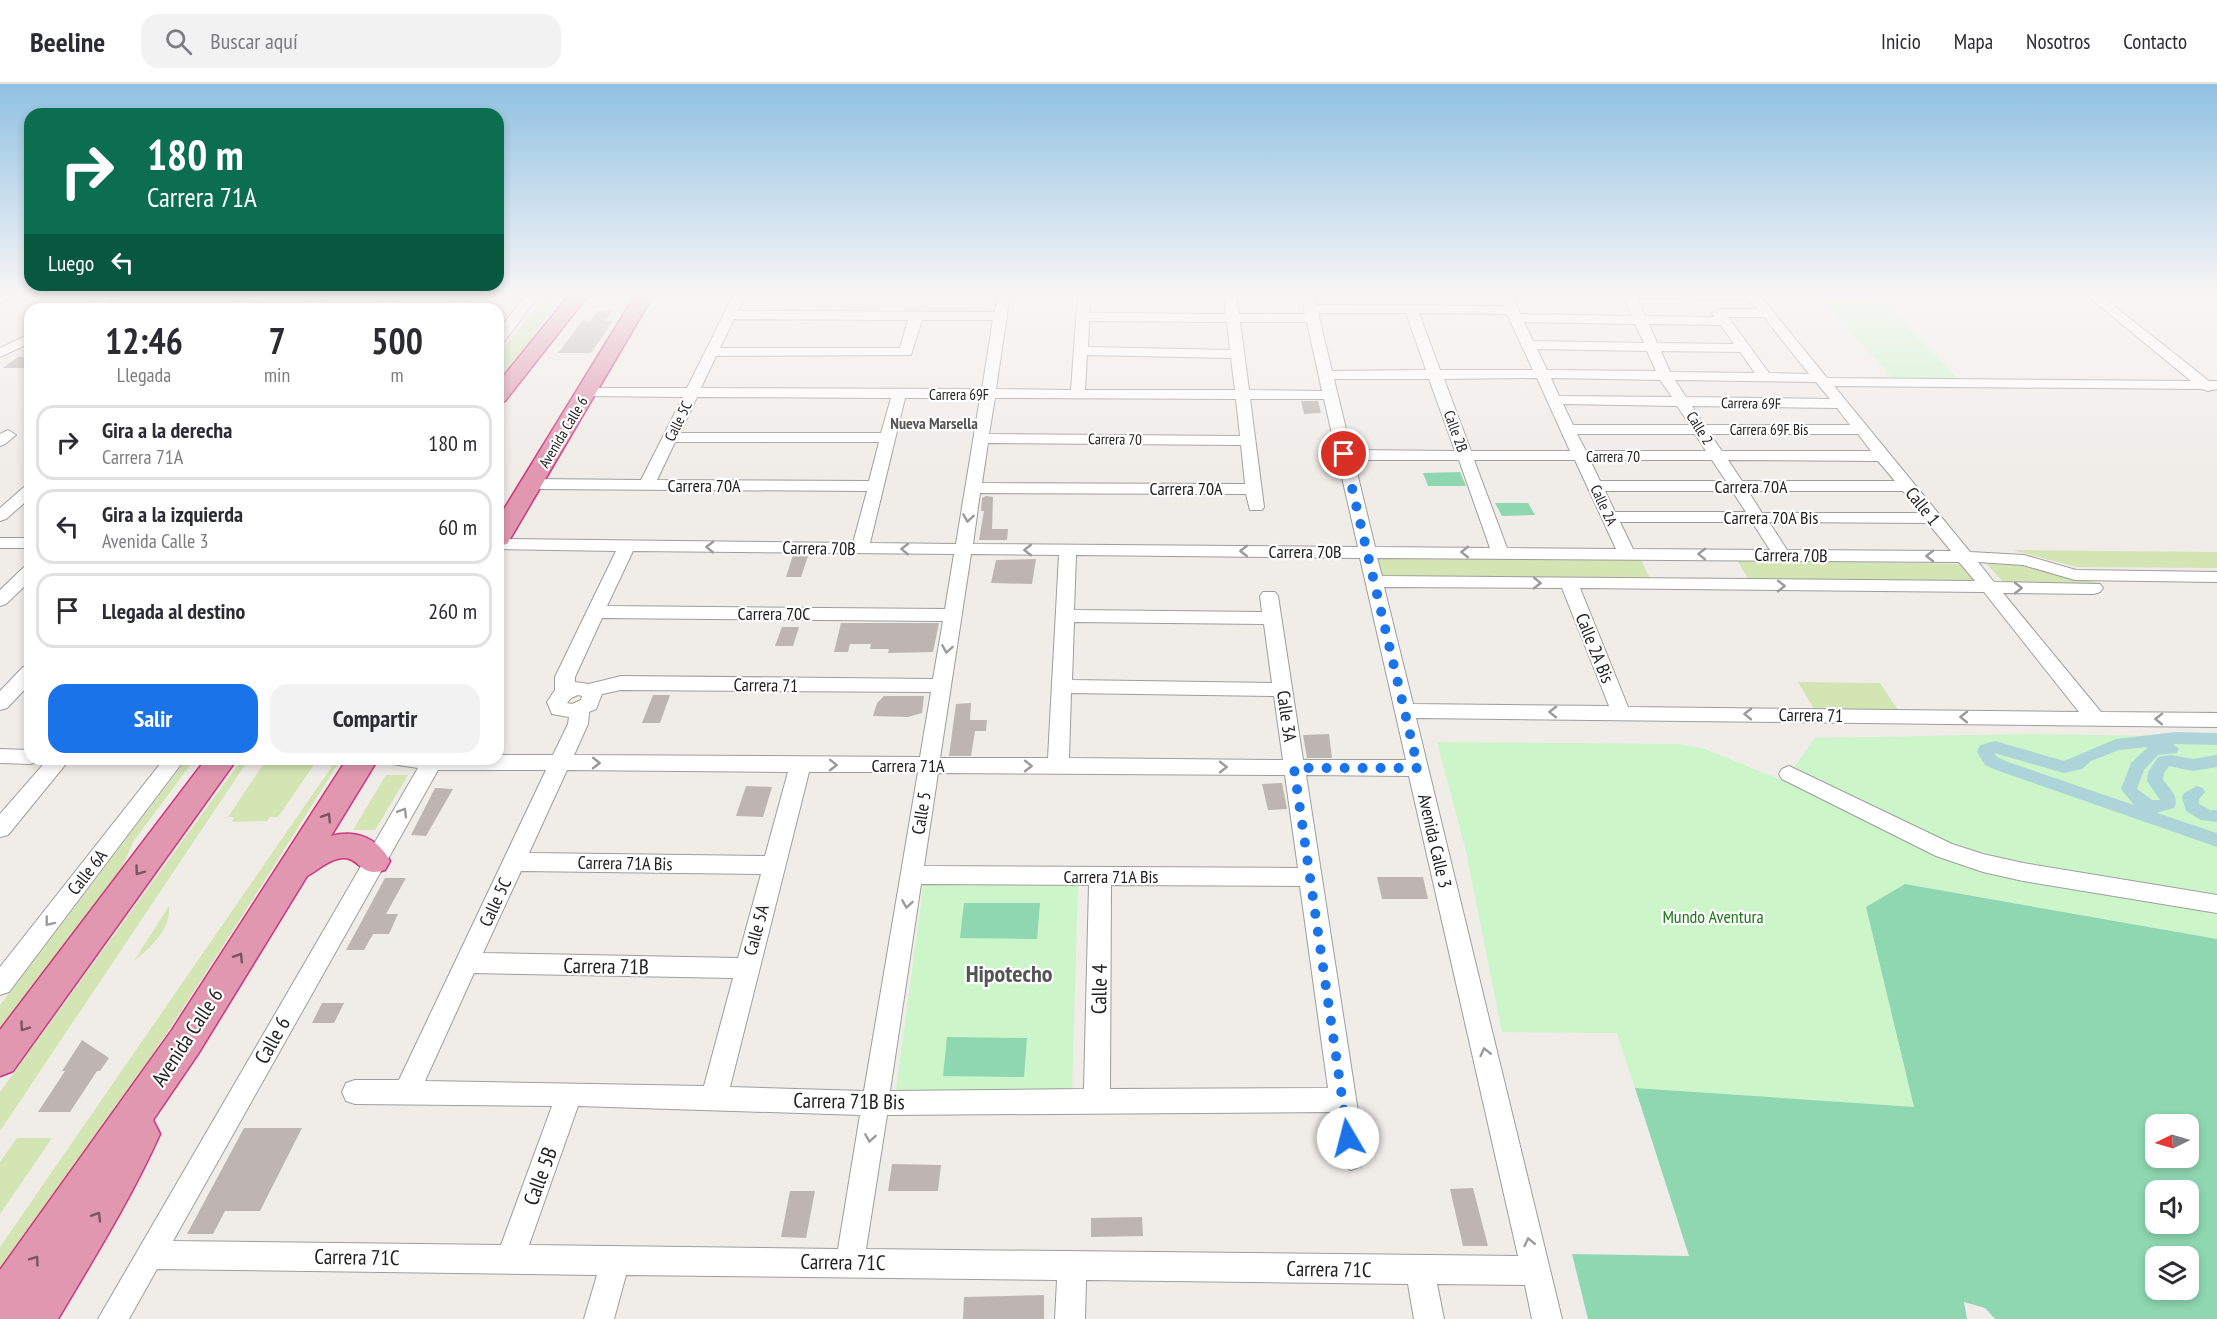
<!DOCTYPE html>
<html lang="es">
<head>
<meta charset="utf-8">
<style>
  body { margin:0; font-family:"PT Sans Narrow",sans-serif; background:#f2f2f3; color:#2b2b33; height:100vh; display:flex; flex-direction:column; font-size:22px; white-space:nowrap }
  * { box-sizing:border-box; margin:0 }
  p { font-size:20px; color:#7c7c81 }
  .icon { flex:none; width:33px; height:33px; fill:none; stroke:currentColor; stroke-width:2; stroke-linecap:round; stroke-linejoin:round }
  .map { position:relative; flex:1; overflow:hidden }
  .details { position:absolute; left:24px; top:219px; width:480px; height:462px; display:flex; flex-direction:column; background:#fff; border-radius:18px; box-shadow:0 3px 9px #0003 }
  .details>* { flex:none }
  .top-card { position:absolute; left:24px; top:24px; width:480px; height:183px; border-radius:18px; box-shadow:0 3px 9px #0003; background:#0b6e4f; color:#fff; overflow:hidden }
  .needle { width:39px; rotate:265deg }
  .fabs { position:absolute; left:2145px; top:1030px; display:grid; gap:12px }
  .fabs a { display:grid; place-items:center; width:54px; height:54px; border-radius:12px; background:#fff; box-shadow:0 3px 9px #0003; font-size:30px }
  .pin { position:absolute; display:grid; place-items:center; width:51px; height:51px; color:#fff; margin:-26px; border:3px solid #fff; border-radius:50%; box-shadow:0 2px 6px #0007 }
  .me { position:absolute; width:66px; margin:-33px; rotate:352deg; stroke-linejoin:round; filter:drop-shadow(0 0 4px #0008) }
  .turn { display:flex; align-items:center; gap:21px; height:126px; padding:0 24px; font-size:27px }
  .turn .icon { width:78px; height:78px; stroke-width:2.5 }
  .turn b { display:block; font-size:42px; line-height:51px }
  .then { display:flex; align-items:center; height:57px; padding:0 24px; background:#0003; gap:12px; font-size:22px }
  .eta { display:flex; justify-content:space-evenly; align-items:center; height:102px; text-align:center }
  .eta b { font-size:36px; font-weight:800; line-height:42px }
  .button { display:flex; gap:12px; margin-top:auto; padding:12px 24px }
  .button a { flex:1; height:69px; border-radius:18px; background:#1a73e8; color:#fff; font-size:24px; font-weight:800; line-height:69px; text-align:center }
  .button a+a { background:#f2f2f3; color:#2b2b33 }
  ul { padding:0; list-style:none }
  li { display:flex; align-items:center; gap:18px; height:75px; margin:0 12px 9px; padding:0 12px; border:3px solid #e1e1e2; border-radius:18px }
  li div { flex:1 }
  li b { display:block; font-size:22px }
  li em { font-style:normal }
  header { display:flex; align-items:center; gap:36px; box-sizing:border-box; height:84px; padding:0 30px; background:#fff; border-bottom:2px solid #e1e1e2 }
  header strong { font-size:28px }
  nav { display:flex; gap:33px; margin-inline-start:auto; font-size:21px }
  .search { width:420px; height:54px; background:#f2f2f3; display:flex; align-items:center; gap:15px; box-sizing:border-box; padding:0 21px; border-radius:18px; color:#7c7c81; font-size:22px }
  .map>svg:first-child { display:block }
  .grass { fill:#d2e5b3 }
  .park { fill:#ccf5ca }
  .pitch { fill:#8ed7b1; fill-rule:evenodd }
  .lines { fill:none; stroke-linecap:round; stroke-linejoin:round }
  .canal { fill:#add5d9; fill-rule:evenodd }
  .building { fill:#bdb5b1 }
  .minor-casing { stroke:#9e9e9e; stroke-width:2 }
  .highway-casing { stroke:#cc377e; stroke-width:3 }
  .minor { fill:#fff; fill-rule:evenodd }
  .highway { fill:#e097af; fill-rule:evenodd }
  .oneway { stroke:#9b9b9b }
  .oneway2 { stroke:#775661 }
  .route { stroke:#1a73e8; stroke-width:10; stroke-dasharray:0 18 }
  .labels { text-anchor:middle; dominant-baseline:central; stroke-width:4.5; stroke-linejoin:round; paint-order:stroke }
  .far-street-label { font-size:15px; fill:#212121; stroke:#fff }
  .far-neighbourhood-label { font-size:16px; font-weight:bold; fill:#545454; stroke:#fff }
  .street-label { font-size:18px; fill:#212121; stroke:#fff }
  .park-label { font-size:18px; fill:#1b7716; stroke:#fff }
  .near-street-label { font-size:21px; fill:#212121; stroke:#fff }
  .near-neighbourhood-label { font-size:24px; font-weight:bold; fill:#545454; stroke:#fff }
</style>
</head>
<body>
<header>
<strong>Beeline</strong>
<div class="search"><svg class="icon" aria-label="search" viewBox="0 0 24 24"><circle cx="10" cy="10" r="6"/><path d="M15 15l6 6"/></svg>Buscar aquí</div>
<nav><a>Inicio</a><a>Mapa</a><a>Nosotros</a><a>Contacto</a></nav>
</header>
<div class="map">
<svg width="2217" height="1235" viewBox="0 0 2217 1235">
  <rect width="100%" height="100%" fill="#f0ece8"/>
  <!-- grass -->
  <path class="grass" d="M546 210H566L498 297V273Z
    M2013 466 2217 468V484L2076 483Z
    M1376 472 1640 474 1650 494 1381 492Z
    M1737 476 1964 480 1980 497 1749 496Z
    M1987 480 2030 481 2101 500 2004 499Z
    M1798 598 1880 599 1898 626 1814 625Z
    M187 675H192L191 680 133 758 122 784 0 944V921Z
    M242 675H249L0 1047V1008Z
    M267 675H318L278 733H270L267 737 232 738 234 733H228Z
    M337 675H341C231 851 120 1026 0 1194V1163Z
    M386 691H408L375 746H353Z
    M169 822C171 845 151 863 134 877Z
    M17 1054H52L0 1130V1078Z"/>
  <!-- park -->
  <path class="park" d="M1817 210H1876L1959 296 1893 295Z
    M2029 650 2217 653V855L1905 800 1866 823 1914 1024 1635 1004 1617 949 1502 948 1466 767 1437 658 1678 660 1702 664 1784 697 1815 654Z
    M924 797 1078 799 1072 1008 896 1006Z"/>
  <!-- pitch -->
  <path class="pitch" d="M1460 388 1466 402H1428L1423 389Z
    M1495 419H1528L1535 431 1502 432Z
    M1905 800 2217 855V1235H1995L1985 1224 1964 1218 1967 1235H1588L1572 1170 1689 1172 1635 1004 1914 1023 1866 823ZM2156 1041H2188V1074H2156ZM2156 1107H2188V1140H2156ZM2156 1173H2188V1206H2156Z
    M964 819H1040L1037 855 960 854Z
    M947 953 1027 954 1024 993 943 992Z"/>
  <g class="lines">
    <!-- canal -->
    <path class="canal" d="M2175 648 2217 649V661L2173 660 2179 665 2177 669 2158 671 2144 686 2137 705 2152 716H2160L2147 697 2148 688 2158 673 2171 671 2193 675 2217 671V683L2193 687 2169 682 2164 689 2163 696C2170 705 2180 713 2174 724L2157 729 2217 749V763L1996 686 1985 681 1977 668 1980 661 1995 657 2064 677 2116 655ZM2148 663 2131 679 2121 705 2134 721 2008 678 1997 673 1994 669 2064 689 2082 685 2091 677 2119 666Z
      M2197 702 2203 704 2205 708 2199 715V720L2210 726H2217V738L2201 736 2186 727 2182 713 2184 709Z"/>
  </g>
  <!-- building -->
  <path class="building" d="M597 227H612L605 237H613L591 269H558L583 236 590 237Z
    M18 273H30V280L24 284H3Z
    M1301 317H1318L1321 329 1304 330Z
    M986 412 993 413 992 445H1008L1007 456H979L984 427H981L982 414Z
    M793 471 808 472 801 493H786Z
    M1036 475 1032 500 991 499 996 476Z
    M841 539H939L933 568 888 569 889 565H870L871 560H850L848 568H834Z
    M782 543H799L793 562H775Z
    M653 611H670L660 639H642Z
    M884 612H924L922 629 908 633 873 632 877 619Z
    M971 619 970 636H987L986 647H975L971 672H949L956 620Z
    M1329 650 1332 674H1307L1303 651Z
    M1282 699 1287 725 1268 726 1262 700Z
    M746 702 772 703 763 733 736 732Z
    M435 704 453 705 426 752 411 751Z
    M1377 793H1423L1428 815H1382Z
    M385 794H406L386 830H398L389 850H373L364 866H346Z
    M322 919H344L334 939H312Z
    M82 956 109 974 100 987H97L70 1028H38L65 987H62Z
    M244 1044H302L260 1127H225L213 1150H187Z
    M892 1080 941 1081 938 1107H888Z
    M1473 1104 1488 1162H1463L1450 1105Z
    M790 1107H815L806 1154 781 1153Z
    M1142 1133 1143 1152 1091 1153V1134Z
    M1044 1211V1235H963L964 1213Z"/>
  <g class="lines">
    <!-- minor casing -->
    <g class="minor-casing">
      <path id="minor" d="M0 210H18L0 218Z
        M106 210H122L97 225H81Z
        M245 210H259L244 225H230Z
        M317 210H330L315 225H302Z
        M387 210H400L387 225H374Z
        M459 210H472L459 225H446Z
        M527 210H540L503 259 498 260V247Z
        M734 210H746L738 227 995 228 998 210H1010L996 305 1071 306 1078 210H1090L1089 229 1226 230 1224 210H1236L1239 230H1305L1301 210H1313L1316 221 1504 222 1500 210H1512L1520 230 1632 232 1623 210H1759L1827 294 2191 297 2085 210H2099L2209 297H2217V305L2208 307 2202 305 1834 302 1970 468 2024 471 2076 486 2217 488V498L2075 496 2023 481 1978 478 1994 498 2100 500 2103 504 2100 508 2094 510 2003 509 2101 628 2217 629V643L1416 634 1562 1235H1532L1525 1201 1437 1200 1444 1235H1414L1408 1200 1086 1196 1085 1235H1055L1057 1196 626 1191 614 1235H584L597 1191 157 1185 129 1235H98L418 684 392 680 389 675H498V671H553L568 640 569 633 552 630 547 618 555 606V593L616 467 498 465V455L853 459 867 407 532 405 524 400 532 395 641 396 683 313 587 312 580 308 587 304H687ZM1637 214 1749 215 1757 225H1719L1712 229 1715 233 1645 232ZM1318 229H1406L1426 286 1332 287ZM1419 229 1507 230 1533 286H1440ZM1728 233H1764L1809 290 1769 289ZM734 235 908 236 900 264H720ZM922 236H993L982 305 701 304 716 272 911 271ZM1089 237 1227 238 1230 266 1088 263ZM1240 238H1307L1322 307 1249 306ZM1524 238 1635 240 1644 259 1533 257ZM1649 240 1721 241 1734 260 1657 259ZM1537 265 1647 267 1656 287 1547 286ZM1661 267 1740 268 1755 289 1670 288ZM1087 271 1231 274 1235 306H1085ZM1537 294 1570 367H1471L1444 295ZM1551 294 1660 296 1672 313 1559 312ZM1334 295H1429L1455 367 1351 366ZM1675 296 1816 298 1830 315 1686 313ZM697 313 891 314 881 349H680ZM905 314H980L956 460 870 459ZM995 314 1236 315 1240 352 989 350ZM1250 315H1324L1358 463 973 460 980 409 1246 410 1250 426H1262L1264 423ZM1563 320 1677 322 1690 341H1573ZM1692 322 1837 324 1850 341H1704ZM1577 350H1695L1706 367H1586ZM1710 350H1858L1871 367H1722ZM675 358H879L869 397 657 396ZM988 359 1241 361 1245 400 982 399ZM1354 376H1459L1490 464 1375 463ZM1474 376H1575L1616 465 1507 464ZM1590 376H1712L1726 397H1600ZM1728 376 1878 377 1895 397H1742ZM1605 407H1732L1746 428H1615ZM1748 407H1903L1920 429H1762ZM1620 438H1752L1770 466 1633 465ZM1769 438 1928 439 1951 467 1787 466ZM633 467 954 470 945 525 607 522ZM971 470 1059 471 1048 674H940ZM1076 471 1360 474 1406 676H1303L1278 512 1275 508H1263L1260 512 1262 528 1074 526ZM1377 474 1959 478 1975 497 1382 492ZM1384 503 1562 504 1609 622 1413 620ZM1580 504 1984 508 2079 628 1628 623ZM602 534 943 537 933 595 621 592 589 600 575 598V593ZM1074 538 1264 540 1272 599 1072 596ZM621 606 931 608 920 673 574 671 588 640 589 628 596 625 602 610ZM1071 609 1274 612 1283 676 1069 674ZM578 611 582 612 581 616 572 620 567 619 571 614ZM438 686H546L399 996H355L346 999 342 1008 346 1017 355 1020 552 1022 501 1161 173 1157ZM567 686 788 688 765 772 529 769ZM809 688H918L864 1007 730 1003ZM938 689 1285 691 1298 784 924 782ZM1306 691 1409 692 1518 1172 866 1165 887 1031 1331 1028 1337 1073 1341 1082 1351 1086 1361 1082 1365 1073ZM521 787 761 790 738 874 483 869ZM921 800 1089 801 1084 1005 890 1007ZM1111 801 1300 802 1328 1004 1110 1005ZM474 889 733 894 704 1002 425 997ZM578 1022 860 1031 838 1165 529 1161Z
        M30 250V259L0 273V264Z
        M8 346 16 351 5 360 0 362V350Z
        M30 401V414L6 435 0 437V424L24 403Z
        M0 454H30V464H0Z
        M30 482V497L6 520 0 522V506L24 483Z
        M30 582V600L7 624 0 626V607L23 583Z
        M0 665 30 666V675H39L37 678 30 680 0 679Z
        M48 675H70L8 751 0 753V730Z
        M164 675H185L9 908 0 911V883Z
        M1789 682 1952 760 1983 770 2023 779 2217 811V829L2023 797 1983 788 1936 772 1782 695 1779 690 1782 685Z"/>
    </g>
    <!-- highway casing -->
    <g class="highway-casing">
      <path id="highway" d="M570 210H589L505 317 498 319V299Z
        M636 210H654L510 455 507 460 498 462V435Z
        M206 675H237L13 987 0 992V946Z
        M347 675H378L331 752C356 745 379 755 390 777L385 786C357 795 361 769 337 775 325 778 317 787 307 792L198 970 153 1036 160 1050C131 1115 94 1174 58 1235H0V1186L172 946Z"/>
    </g>
    <!-- minor -->
    <use href="#minor" class="minor"/>
    <!-- highway -->
    <use href="#highway" class="highway"/>
  </g>
  <!-- one-way arrows -->
  <defs><path id="oneway-chevron" d="M-2-3.5L2.5 0L-2 3.5" fill="none" stroke-width="1.6" stroke-linecap="round" stroke-linejoin="round" transform="scale(1.5)"/></defs>
  <g class="oneway">
    <use href="#oneway-chevron" transform="translate(968 434) rotate(99)"/>
    <use href="#oneway-chevron" transform="translate(710 463) rotate(-179)"/>
    <use href="#oneway-chevron" transform="translate(905 465) rotate(-179)"/>
    <use href="#oneway-chevron" transform="translate(1028 466) rotate(-180)"/>
    <use href="#oneway-chevron" transform="translate(1244 467) rotate(-180)"/>
    <use href="#oneway-chevron" transform="translate(1465 468) rotate(-179)"/>
    <use href="#oneway-chevron" transform="translate(1702 470) rotate(-179)"/>
    <use href="#oneway-chevron" transform="translate(1930 472) rotate(-180)"/>
    <use href="#oneway-chevron" transform="translate(1537 499) rotate(1)"/>
    <use href="#oneway-chevron" transform="translate(1781 502)"/>
    <use href="#oneway-chevron" transform="translate(2018 504)"/>
    <use href="#oneway-chevron" transform="translate(947 565) rotate(99)"/>
    <use href="#oneway-chevron" transform="translate(1553 628) rotate(-179)"/>
    <use href="#oneway-chevron" transform="translate(1748 630) rotate(-179)"/>
    <use href="#oneway-chevron" transform="translate(1964 633) rotate(-179)"/>
    <use href="#oneway-chevron" transform="translate(2159 635) rotate(-179)"/>
    <use href="#oneway-chevron" transform="translate(596 679)"/>
    <use href="#oneway-chevron" transform="translate(833 681)"/>
    <use href="#oneway-chevron" transform="translate(1028 682)"/>
    <use href="#oneway-chevron" transform="translate(1223 683)"/>
    <use href="#oneway-chevron" transform="translate(403 728) rotate(-59)"/>
    <use href="#oneway-chevron" transform="translate(907 820) rotate(99)"/>
    <use href="#oneway-chevron" transform="translate(49 838) rotate(128)"/>
    <use href="#oneway-chevron" transform="translate(1485 968) rotate(-103)"/>
    <use href="#oneway-chevron" transform="translate(870 1054) rotate(99)"/>
    <use href="#oneway-chevron" transform="translate(1529 1158) rotate(-103)"/>
  </g>
  <g class="oneway2">
    <use href="#oneway-chevron" transform="translate(327 733) rotate(-58)"/>
    <use href="#oneway-chevron" transform="translate(139 787) rotate(126)"/>
    <use href="#oneway-chevron" transform="translate(239 873) rotate(-58)"/>
    <use href="#oneway-chevron" transform="translate(24 943) rotate(126)"/>
    <use href="#oneway-chevron" transform="translate(97 1132) rotate(-59)"/>
    <use href="#oneway-chevron" transform="translate(35 1176) rotate(-54)"/>
  </g>
  <!-- sky -->
  <linearGradient id="sky" x2="0" y2="1"><stop stop-color="#90c1e2"/><stop offset="0.55" stop-color="#f8f6f5"/><stop offset="1" stop-color="#f8f6f5" stop-opacity="0"/></linearGradient>
  <rect width="2217" height="383" fill="url(#sky)"/>
  <g class="lines">
    <!-- route -->
    <path class="route" d="M1344 370 1418 684H1294L1348 1054"/>
  </g>
  <g class="labels">
    <!-- far-street labels -->
    <g class="far-street-label">
      <text x="959" y="310">Carrera 69F</text>
      <text transform="translate(1751 319) rotate(1)">Carrera 69F</text>
      <text transform="translate(678 337) rotate(-64)">Calle 5C</text>
      <text transform="translate(1700 344) rotate(58)">Calle 2</text>
      <text x="1769" y="345">Carrera 69F Bis</text>
      <text transform="translate(1456 347) rotate(70)">Calle 2B</text>
      <text transform="translate(563 348) rotate(-59)">Avenida Calle 6</text>
      <text transform="translate(1115 355) rotate(1)">Carrera 70</text>
      <text x="1613" y="372">Carrera 70</text>
      <text transform="translate(1604 421) rotate(65)">Calle 2A</text>
    </g>
    <!-- far-neighbourhood labels -->
    <g class="far-neighbourhood-label">
      <text x="934" y="339">Nueva Marsella</text>
    </g>
    <!-- street labels -->
    <g class="street-label">
      <text x="704" y="401">Carrera 70A</text>
      <text x="1751" y="402">Carrera 70A</text>
      <text x="1186" y="404">Carrera 70A</text>
      <text transform="translate(1923 422) rotate(51)">Calle 1</text>
      <text x="1771" y="433">Carrera 70A Bis</text>
      <text transform="translate(819 464) rotate(1)">Carrera 70B</text>
      <text x="1305" y="467">Carrera 70B</text>
      <text transform="translate(1791 471) rotate(1)">Carrera 70B</text>
      <text x="774" y="529">Carrera 70C</text>
      <text transform="translate(1595 564) rotate(68)">Calle 2A Bis</text>
      <text transform="translate(766 601) rotate(1)">Carrera 71</text>
      <text transform="translate(1811 631) rotate(1)">Carrera 71</text>
      <text transform="translate(1287 632) rotate(82)">Calle 3A</text>
      <text x="908" y="681">Carrera 71A</text>
      <text transform="translate(921 729) rotate(-81)">Calle 5</text>
      <text transform="translate(1435 757) rotate(77)">Avenida Calle 3</text>
      <text transform="translate(625 779) rotate(1)">Carrera 71A Bis</text>
      <text transform="translate(87 788) rotate(-52)">Calle 6A</text>
      <text x="1111" y="792">Carrera 71A Bis</text>
      <text transform="translate(495 818) rotate(-65)">Calle 5C</text>
      <text transform="translate(756 846) rotate(-75)">Calle 5A</text>
    </g>
    <!-- park labels -->
    <g class="park-label">
      <text x="1713" y="832">Mundo Aventura</text>
    </g>
    <!-- near-street labels -->
    <g class="near-street-label">
      <text transform="translate(606 882) rotate(1)">Carrera 71B</text>
      <text transform="translate(1099 905) rotate(-89)">Calle 4</text>
      <text transform="translate(187 953) rotate(-57)">Avenida Calle 6</text>
      <text transform="translate(272 956) rotate(-61)">Calle 6</text>
      <text transform="translate(849 1017) rotate(1)">Carrera 71B Bis</text>
      <text transform="translate(540 1092) rotate(-70)">Calle 5B</text>
      <text transform="translate(357 1173) rotate(1)">Carrera 71C</text>
      <text transform="translate(843 1178) rotate(1)">Carrera 71C</text>
      <text transform="translate(1329 1185) rotate(1)">Carrera 71C</text>
    </g>
    <!-- near-neighbourhood labels -->
    <g class="near-neighbourhood-label">
      <text x="1009" y="889">Hipotecho</text>
    </g>
  </g>
</svg>
<div class="fabs">
<a><svg class="needle" viewBox="-14 -14 28 28"><path d="M0-13l5 13h-10z" fill="#e53935"/><path d="M0 13l5-13h-10z" fill="#7c7c81"/></svg></a>
<a><svg class="icon" aria-label="sound" viewBox="0 0 24 24"><path d="M4 9h4l5-4v14l-5-4H4zM17 9q2 3 0 6"/></svg></a>
<a><svg class="icon" aria-label="layers" viewBox="0 0 24 24"><path d="M12 4l9 5-9 5-9-5zM3 14l9 5 9-5"/></svg></a>
</div>
<div class="pin" style="left:1344px;top:370px;background:#d93025"><svg class="icon" aria-label="arrive" viewBox="0 0 24 24"><path d="M6 21V4h12l-3 4 3 4H6"/></svg></div>
<svg class="me" style="left:1348px;top:1054px" viewBox="-20 -20 40 40"><circle r="19" fill="#fff"/><path d="M0-13L10 11 0 6-10 11z" fill="#1a73e8"/></svg>
<div class="top-card">
<div class="turn"><svg class="icon" aria-label="right" viewBox="0 0 24 24"><path d="M7 20v-9h11M14 6l5 5-5 5"/></svg><div><b>180 m</b>Carrera 71A</div></div>
<div class="then">Luego<svg class="icon" aria-label="left" viewBox="0 0 24 24"><path d="M17 20v-9H6M10 6l-5 5 5 5"/></svg></div>
</div>
<section class="details">
<div class="eta">
<div><b>12:46</b><p>Llegada</p></div>
<div><b>7</b><p>min</p></div>
<div><b>500</b><p>m</p></div>
</div>
<ul>
<li><svg class="icon" aria-label="right" viewBox="0 0 24 24"><path d="M7 20v-9h11M14 6l5 5-5 5"/></svg><div><b>Gira a la derecha</b><p>Carrera 71A</p></div><em>180 m</em></li>
<li><svg class="icon" aria-label="left" viewBox="0 0 24 24"><path d="M17 20v-9H6M10 6l-5 5 5 5"/></svg><div><b>Gira a la izquierda</b><p>Avenida Calle 3</p></div><em>60 m</em></li>
<li><svg class="icon" aria-label="arrive" viewBox="0 0 24 24"><path d="M6 21V4h12l-3 4 3 4H6"/></svg><div><b>Llegada al destino</b></div><em>260 m</em></li>
</ul>
<div class="button"><a>Salir</a><a>Compartir</a></div>
</section>
</div>
</body>
</html>
